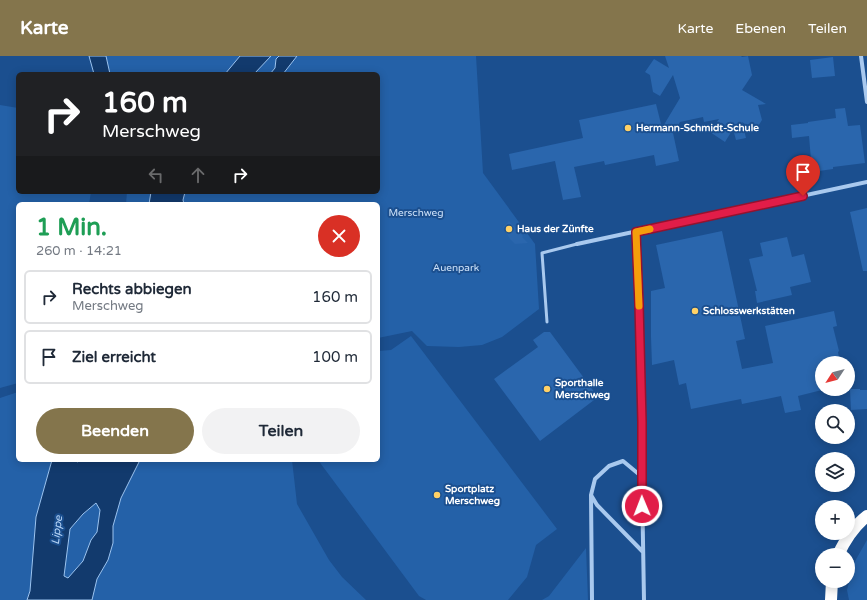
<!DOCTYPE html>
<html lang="de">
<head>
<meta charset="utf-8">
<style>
  body { margin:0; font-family:"Varela Round",sans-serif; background:#f2f2f3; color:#1f2937; height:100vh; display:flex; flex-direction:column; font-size:15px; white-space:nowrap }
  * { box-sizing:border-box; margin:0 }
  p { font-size:13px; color:#747a83 }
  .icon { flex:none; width:22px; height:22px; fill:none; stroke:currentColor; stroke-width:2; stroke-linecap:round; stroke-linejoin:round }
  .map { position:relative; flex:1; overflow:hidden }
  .drawer { position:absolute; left:16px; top:146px; width:364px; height:260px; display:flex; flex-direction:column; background:#fff; border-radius:6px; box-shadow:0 2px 10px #0003 }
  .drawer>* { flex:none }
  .top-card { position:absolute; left:16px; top:16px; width:364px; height:122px; border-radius:6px; box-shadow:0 2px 10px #0003; background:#202124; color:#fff; overflow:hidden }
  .needle { width:26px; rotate:234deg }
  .buttons { position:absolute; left:815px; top:300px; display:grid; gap:8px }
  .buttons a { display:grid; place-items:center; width:40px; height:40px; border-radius:50%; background:#fff; box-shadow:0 2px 10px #0003; font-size:20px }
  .pin { position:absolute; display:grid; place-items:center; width:34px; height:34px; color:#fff; margin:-41px -17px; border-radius:50% 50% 50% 0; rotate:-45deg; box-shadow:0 0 4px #0007 }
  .pin .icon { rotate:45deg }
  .me { position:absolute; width:44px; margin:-22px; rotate:359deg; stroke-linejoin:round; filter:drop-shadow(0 0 3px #0008) }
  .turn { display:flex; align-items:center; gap:14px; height:84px; padding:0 20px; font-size:18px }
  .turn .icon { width:52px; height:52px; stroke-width:2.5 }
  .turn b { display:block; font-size:28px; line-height:34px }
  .lanes { display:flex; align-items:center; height:38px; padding:0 20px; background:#0003; justify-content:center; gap:20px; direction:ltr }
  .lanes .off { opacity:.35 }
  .round { display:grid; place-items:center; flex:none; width:42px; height:42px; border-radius:21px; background:#f2f2f3 }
  .summary { display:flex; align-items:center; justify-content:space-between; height:68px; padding:0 20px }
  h1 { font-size:24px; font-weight:700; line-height:30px; color:#1e9e55 }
  .button { display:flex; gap:8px; margin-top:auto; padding:8px 20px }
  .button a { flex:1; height:46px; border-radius:24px; background:#84754c; color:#fff; font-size:16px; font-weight:700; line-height:46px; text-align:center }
  .button a+a { background:#f2f2f3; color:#1f2937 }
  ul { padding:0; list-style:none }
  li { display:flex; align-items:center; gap:12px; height:54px; margin:0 8px 6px; padding:0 12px; border:2px solid #e0e1e3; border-radius:6px }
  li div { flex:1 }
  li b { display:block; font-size:15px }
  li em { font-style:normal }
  header { display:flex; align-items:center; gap:24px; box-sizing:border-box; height:56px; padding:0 20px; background:#84754c; color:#fff }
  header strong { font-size:19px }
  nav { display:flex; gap:22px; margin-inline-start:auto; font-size:14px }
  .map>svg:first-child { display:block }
  .green { fill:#2461a8 }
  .water { fill:#123a6d; stroke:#9cc4f0; fill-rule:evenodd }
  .building { fill:#2a66ad }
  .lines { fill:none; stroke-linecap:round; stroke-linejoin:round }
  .service { stroke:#a9c9ee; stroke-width:3 }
  .minor { stroke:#a9c9ee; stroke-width:4 }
  .motorway { stroke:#fff; stroke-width:12 }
  .route-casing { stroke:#92132f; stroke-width:10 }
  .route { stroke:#e11d48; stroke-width:7 }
  .slow { stroke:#f59e0b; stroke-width:7 }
  .poi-dot { fill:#ffd166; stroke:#1b4f8f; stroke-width:1.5 }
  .labels { text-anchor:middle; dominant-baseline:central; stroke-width:4; stroke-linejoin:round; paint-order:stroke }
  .poi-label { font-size:10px; font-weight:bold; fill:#fff; stroke:#1b4f8f; text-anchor:start }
  .park-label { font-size:10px; fill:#cfe3fa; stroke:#1b4f8f }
  .water-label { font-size:11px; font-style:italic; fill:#b5d3f5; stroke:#1b4f8f }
</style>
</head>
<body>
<header>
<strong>Karte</strong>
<nav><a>Karte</a><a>Ebenen</a><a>Teilen</a></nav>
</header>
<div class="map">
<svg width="867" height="544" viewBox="0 0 867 544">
  <rect width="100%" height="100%" fill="#1b4f8f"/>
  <!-- green -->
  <path class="green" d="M106 0H240L225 18H110Z
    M271 0H279L276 3 275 12 270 18H254Z
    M297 0H476L483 117 535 188 539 253 502 281 482 289 459 291 427 290 412 275 378 282V148H184L183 144 185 136H378V18H283Z
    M0 49 18 52V136H91L89 148H18V327L0 332Z
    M127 136H151L149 148H126Z
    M411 280 557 473 536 489 527 521 508 544H426L419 540 318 404H378V295L391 294Z
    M18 336V404H52L36 461 30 535 27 544H0V342Z
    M140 404H292L297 448 329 504 342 521 366 544H92L97 523 108 504 113 487V470L121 442Z
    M96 447 100 454 97 476 91 484 83 505 68 522 64 520 70 473 83 458Z
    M867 484V544H849L847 534 854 507Z
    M586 492 588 544H542L549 540Z"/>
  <!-- water -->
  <path class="water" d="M89 0H106L110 18H94Z
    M240 0H271L254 18H225Z
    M279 0H297L283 18H270L275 12 276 3Z
    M151 136H185L183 144 184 148H149Z
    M52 404H74L78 406 79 404H140L121 442 113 470V487L108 504 97 523 92 544H27L30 535 36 461ZM96 447 100 454 97 476 91 484 83 505 68 522 64 520 70 473 83 458Z"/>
  <!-- building -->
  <path class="building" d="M665 0H741L742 1 748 0 752 19 742 34 766 48 758 49 762 64 755 75 742 66 746 82 736 84 733 73 725 86 710 76 719 63 704 66 703 61 680 66 673 77 679 105 656 110 654 99 605 109 604 105 574 111 581 141 563 144 555 105 512 114 509 98 583 82 579 64 656 48 662 72 680 42 673 19 660 40 653 36 650 19 645 16 654 3 669 12Z
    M833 1 835 20 812 22 810 4Z
    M845 52 848 70 860 69 865 107 833 111V113L812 116 809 80 792 82 791 69 808 67V66L836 62 835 53Z
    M867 152V215H863L850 156Z
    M509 165 523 180 522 181 528 187 515 188 510 183 503 171Z
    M722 175 745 283 736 285 742 313 773 307 765 270 834 255 837 270 833 271 839 295 838 296 840 307H822V334L798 340 801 354 785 357 781 340 742 348 741 343 691 353 686 327 679 329 674 304 652 309 651 281V235L665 232 656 189Z
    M787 181 792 201 804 198 811 226 790 231 792 239 757 247 755 235H757L749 203 763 200 760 187Z
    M544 276H550L598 341 540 385 494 323 538 291 533 284Z
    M850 333H860V334H867V353L851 354Z"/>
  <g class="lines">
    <!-- service -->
    <path class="service" d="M547 266 542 197 577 188"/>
    <!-- minor -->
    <path class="minor" d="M861 0 867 46
      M636 176C639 221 640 265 640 310 642 388 642 466 644 544
      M577 188 867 126
      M641 420 623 405 609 410 595 423 591 439 597 449 643 496
      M591 439 592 544"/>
    <!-- motorway -->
    <path class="motorway" d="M838 499C845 484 854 470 867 460
      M831 544 832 525"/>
  </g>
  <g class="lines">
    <!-- route casing -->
    <g class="route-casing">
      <path id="route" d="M642 450V366L639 248 636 176 803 140"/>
    </g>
    <!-- route -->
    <use href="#route" class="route"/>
    <!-- slow -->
    <path class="slow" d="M639 250 636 176 650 173"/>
  </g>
  <!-- markers -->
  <g class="poi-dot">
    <circle cx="628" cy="72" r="4"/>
    <circle cx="509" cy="173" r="4"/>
    <circle cx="695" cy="255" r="4"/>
    <circle cx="547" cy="333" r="4"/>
    <circle cx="437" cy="439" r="4"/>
  </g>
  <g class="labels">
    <!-- poi labels -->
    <g class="poi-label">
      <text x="636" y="72">Hermann-Schmidt-Schule</text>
      <text x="517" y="173">Haus der Zünfte</text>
      <text x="703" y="255">Schlosswerkstätten</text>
      <text x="555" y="327">Sporthalle<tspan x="555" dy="12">Merschweg</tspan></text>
      <text x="445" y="433">Sportplatz<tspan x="445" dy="12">Merschweg</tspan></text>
    </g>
    <!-- park labels -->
    <g class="park-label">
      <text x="416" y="157">Merschweg</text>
      <text x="456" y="212">Auenpark</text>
    </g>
    <!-- water labels -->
    <g class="water-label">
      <text transform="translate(57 474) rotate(-83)">Lippe</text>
    </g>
  </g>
</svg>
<div class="buttons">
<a><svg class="needle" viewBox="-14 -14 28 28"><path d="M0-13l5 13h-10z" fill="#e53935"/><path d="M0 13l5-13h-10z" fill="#747a83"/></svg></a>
<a><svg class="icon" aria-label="search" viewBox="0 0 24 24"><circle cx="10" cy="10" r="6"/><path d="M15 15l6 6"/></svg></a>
<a><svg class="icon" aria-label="layers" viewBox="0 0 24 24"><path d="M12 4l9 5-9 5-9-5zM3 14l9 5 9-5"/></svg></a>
<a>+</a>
<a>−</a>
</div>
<div class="pin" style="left:803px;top:140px;background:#d93025"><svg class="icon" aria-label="arrive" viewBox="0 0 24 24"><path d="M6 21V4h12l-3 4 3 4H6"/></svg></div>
<svg class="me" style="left:642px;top:450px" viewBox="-20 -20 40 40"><circle r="17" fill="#e11d48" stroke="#fff" stroke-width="3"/><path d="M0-11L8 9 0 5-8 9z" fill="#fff"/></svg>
<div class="top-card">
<div class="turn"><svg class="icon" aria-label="right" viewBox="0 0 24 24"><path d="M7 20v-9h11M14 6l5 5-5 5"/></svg><div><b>160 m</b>Merschweg</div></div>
<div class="lanes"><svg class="icon off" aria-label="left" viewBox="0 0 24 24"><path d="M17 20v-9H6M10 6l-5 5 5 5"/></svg><svg class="icon off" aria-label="ahead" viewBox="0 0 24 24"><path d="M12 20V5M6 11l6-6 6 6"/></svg><svg class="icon" aria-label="right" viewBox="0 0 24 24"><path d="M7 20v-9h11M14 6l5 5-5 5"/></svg></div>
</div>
<section class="drawer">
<div class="summary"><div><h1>1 Min.</h1><p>260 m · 14:21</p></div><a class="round" style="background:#d93025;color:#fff"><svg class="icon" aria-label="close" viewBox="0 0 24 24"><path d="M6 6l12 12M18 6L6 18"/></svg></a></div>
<ul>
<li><svg class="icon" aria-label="right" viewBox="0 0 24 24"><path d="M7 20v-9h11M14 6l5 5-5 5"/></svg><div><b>Rechts abbiegen</b><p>Merschweg</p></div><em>160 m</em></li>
<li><svg class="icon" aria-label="arrive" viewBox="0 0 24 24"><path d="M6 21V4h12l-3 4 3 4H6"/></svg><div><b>Ziel erreicht</b></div><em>100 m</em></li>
</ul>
<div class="button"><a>Beenden</a><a>Teilen</a></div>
</section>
</div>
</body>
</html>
